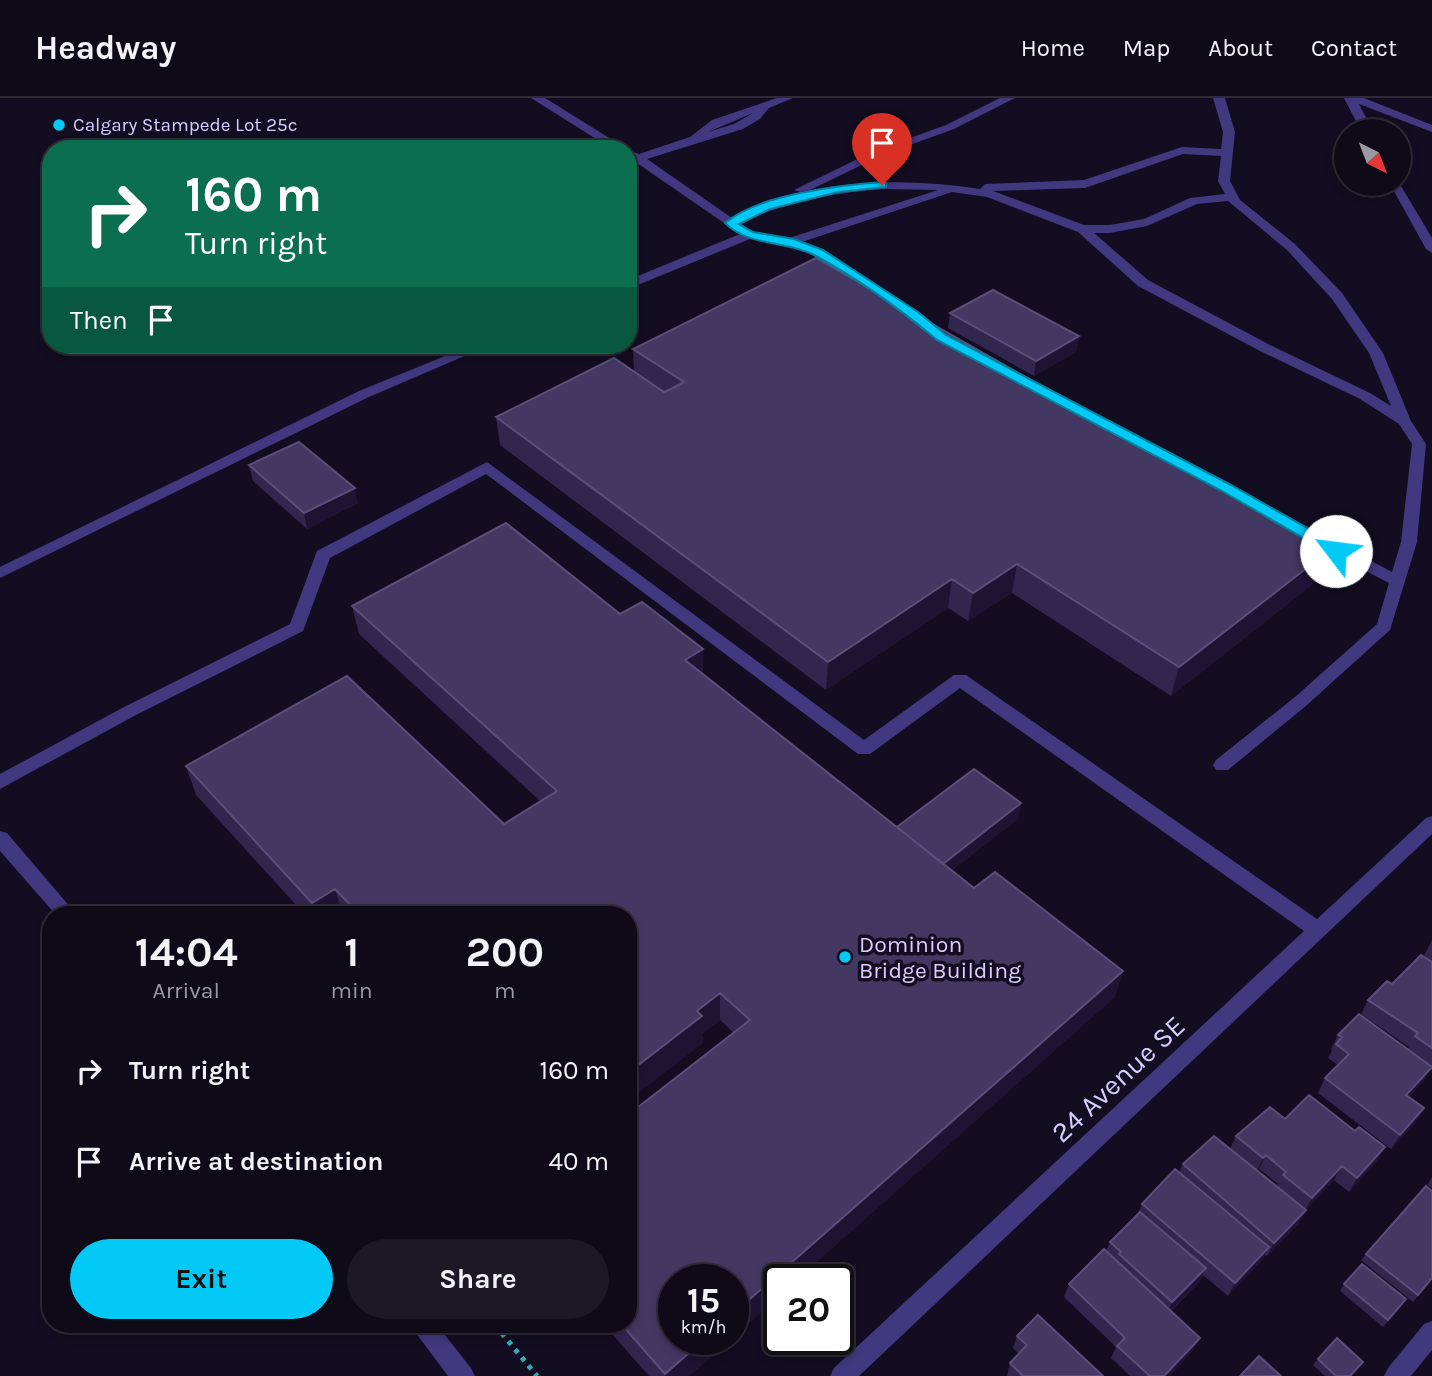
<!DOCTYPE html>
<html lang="en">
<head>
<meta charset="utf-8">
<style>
  body { margin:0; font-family:Karla,sans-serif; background:#1c1825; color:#f1f3f6; height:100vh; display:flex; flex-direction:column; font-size:26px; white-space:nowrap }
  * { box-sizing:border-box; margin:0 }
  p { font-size:23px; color:#9b9aa2 }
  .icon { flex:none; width:38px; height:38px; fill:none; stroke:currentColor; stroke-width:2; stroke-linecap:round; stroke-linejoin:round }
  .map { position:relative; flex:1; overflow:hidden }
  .side { position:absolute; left:42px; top:808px; width:595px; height:427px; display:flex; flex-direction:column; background:#0e0a18; border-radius:28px; box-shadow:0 4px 10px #0003,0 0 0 2px #2e2b37 }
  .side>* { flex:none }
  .banner { position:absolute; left:42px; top:42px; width:595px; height:214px; border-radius:28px; box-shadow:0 4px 10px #0003,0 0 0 2px #2e2b37; background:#0b6e4f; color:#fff; overflow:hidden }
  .needle { width:46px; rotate:138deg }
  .buttons { position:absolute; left:1334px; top:21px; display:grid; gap:14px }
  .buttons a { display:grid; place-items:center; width:77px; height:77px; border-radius:50%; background:#0e0a18; box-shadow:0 4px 10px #0003,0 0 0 2px #2e2b37; font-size:35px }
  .speed { position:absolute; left:658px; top:1166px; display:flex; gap:14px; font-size:35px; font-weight:700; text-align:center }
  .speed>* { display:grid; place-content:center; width:91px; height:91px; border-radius:50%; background:#0e0a18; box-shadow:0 4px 10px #0003,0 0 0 2px #2e2b37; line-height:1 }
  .speed small { font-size:18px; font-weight:400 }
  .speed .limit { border:4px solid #111; border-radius:10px; background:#fff; color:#111 }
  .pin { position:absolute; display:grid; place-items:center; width:60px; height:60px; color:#fff; margin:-72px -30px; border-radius:50% 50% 50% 0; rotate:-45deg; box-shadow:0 0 7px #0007 }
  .pin .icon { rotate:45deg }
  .me { position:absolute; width:77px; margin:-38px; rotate:300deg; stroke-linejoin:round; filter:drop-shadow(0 0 5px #0008) }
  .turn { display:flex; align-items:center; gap:24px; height:147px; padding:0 28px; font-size:32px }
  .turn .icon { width:91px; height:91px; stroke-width:2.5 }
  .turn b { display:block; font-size:49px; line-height:60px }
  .then { display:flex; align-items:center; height:66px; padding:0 28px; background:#0003; gap:14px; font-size:26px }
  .eta { display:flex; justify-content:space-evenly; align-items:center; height:119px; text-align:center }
  .eta b { font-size:42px; font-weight:700; line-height:49px }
  .cta { display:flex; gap:14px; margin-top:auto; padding:14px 28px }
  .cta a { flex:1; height:80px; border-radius:42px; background:#02c9f6; color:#111; font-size:28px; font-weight:700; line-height:80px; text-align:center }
  .cta a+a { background:#1c1825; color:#f1f3f6 }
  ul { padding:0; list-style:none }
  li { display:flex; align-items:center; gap:21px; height:91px; padding:0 28px }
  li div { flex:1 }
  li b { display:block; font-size:26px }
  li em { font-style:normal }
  header { display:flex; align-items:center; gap:42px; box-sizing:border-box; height:98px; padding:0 35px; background:#0e0a18; border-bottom:2px solid #2e2b37 }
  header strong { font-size:33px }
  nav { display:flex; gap:38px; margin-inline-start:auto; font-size:24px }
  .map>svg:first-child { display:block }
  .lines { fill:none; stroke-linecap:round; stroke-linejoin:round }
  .path { stroke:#2eaeb1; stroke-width:5; stroke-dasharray:4.5 6; stroke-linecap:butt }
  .minor { fill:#41387f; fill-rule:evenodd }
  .wall { fill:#31264e; fill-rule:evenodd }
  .shaded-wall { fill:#1d1434 }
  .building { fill:#433861; stroke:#5a4f7a; stroke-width:2 }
  .route { fill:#02c9f6; stroke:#0183a0; stroke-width:2 }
  .poi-dot { fill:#02c9f6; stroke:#120d20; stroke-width:2.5 }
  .labels { text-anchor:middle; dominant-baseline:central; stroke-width:7; stroke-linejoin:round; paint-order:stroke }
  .far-poi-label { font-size:19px; fill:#d7cdff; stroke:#120d20; text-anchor:start }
  .poi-label { font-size:23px; fill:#d7cdff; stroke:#120d20; text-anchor:start }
  .near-street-label { font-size:28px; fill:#d7cdff; stroke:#120d20 }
</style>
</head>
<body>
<header>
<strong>Headway</strong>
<nav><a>Home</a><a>Map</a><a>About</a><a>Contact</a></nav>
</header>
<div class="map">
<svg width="1432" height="1278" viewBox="0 0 1432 1278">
  <rect width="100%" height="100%" fill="#120d20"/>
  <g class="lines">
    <!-- path -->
    <path class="path" d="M495 1227 537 1278"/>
    <!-- minor -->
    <path class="minor" d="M531 0H545L627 51H612Z
      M777 0H793L769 10 760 21 743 31 647 61 732 120C745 114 758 105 771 101 841 82 908 80 980 91L985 86 1084 82 1182 49 1221 51 1223 34 1213 0H1225L1235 34 1230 83 1240 102 1295 146 1342 195 1383 255 1411 323 1426 346 1417 444 1390 532 1307 607 1228 672H1216L1213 667 1216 662 1295 599 1377 526 1389 485 1289 433 1121 338 1128 334 1133 335 1392 474 1401 444 1412 346 1399 326 1360 301 1260 253 1138 188 1078 134 987 99 952 94 802 144 823 152 926 219V225L921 226 815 158 787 147 750 141 628 191V182L740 136 637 65 628 68V52L639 56 690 39 712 22ZM753 15 734 26 708 34ZM1183 56 1221 58 1218 83 1225 96 1190 100 1144 121 1110 127H1084L993 93 1085 90ZM882 91 938 92 789 140 753 134 740 125C785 104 832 95 882 91ZM1228 103 1287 152 1332 201 1369 255 1391 308 1370 295 1270 247 1148 182 1094 135H1110L1147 128 1197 106Z
      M1000 0H1015L954 31 882 57 804 95 794 92 874 53 946 27Z
      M1344 0H1364L1432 27V34L1359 6 1373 33H1361Z
      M1398 83 1432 140V155L1426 151 1390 86H1398Z
      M472 247H490L369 299 0 480V469L359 293Z
      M487 364 864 642 954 577H966L1317 821 1426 720 1432 718V736L859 1278H830L834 1270 1304 833 960 590 870 656H858L486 376 330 460 303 533 136 617 0 691V676L124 609 290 526 317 453Z
      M0 733 7 735 77 817H56L0 753Z
      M1432 1223V1252L1411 1278H1384L1388 1270 1424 1226Z
      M410 1227H437L471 1270 475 1278H448Z"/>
  </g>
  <!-- wall -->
  <path class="wall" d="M950 215 1079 238 1076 254 1034 278 948 230Z
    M633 251 1330 452 1319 481 1171 598 1012 495 968 523 948 510 826 592 500 347 496 319 634 273Z
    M249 367 358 405 307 431 253 383Z
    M352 508 620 516 703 576 897 729 1021 705 1018 721 952 772 974 790 1123 873 1114 900 674 1241H731L689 1278H649L604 1227H628L734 935 720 922 702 936 703 945 628 817H305L196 697 186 668 504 726 540 703 359 536Z
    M1432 842V864L1424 858Z
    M1432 864V970H1431L1423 983 1409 999 1424 1010 1415 1025 1391 1051 1318 995 1325 980 1338 967 1328 960 1332 952 1331 951 1338 937 1407 951 1409 949 1361 916 1368 902 1392 886Z
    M1285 1021 1377 1063 1349 1094 1334 1082 1306 1112 1298 1126 1267 1158 1265 1157 1262 1162 1228 1198 1203 1177 1200 1183 1171 1213 1200 1240 1193 1252 1170 1278H1130L1111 1260 1116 1249 1064 1199 1069 1186 1106 1153 1110 1144 1137 1117 1142 1106 1179 1074 1183 1066 1230 1051 1236 1038ZM1259 1071 1278 1086 1277 1089 1257 1073Z
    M1432 1079V1090L1427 1087Z
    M1432 1093V1181L1413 1204 1361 1162 1366 1156Z
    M1344 1186 1406 1201 1383 1229 1340 1193Z
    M1017 1238 1103 1278H1007L1010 1265 1019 1256 1013 1250Z
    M1318 1261 1363 1264 1351 1278H1325L1313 1267Z"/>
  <!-- shaded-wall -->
  <path class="shaded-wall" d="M1079 238 1076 254 1034 278 1036 263Z
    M355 390 358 405 307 431 304 415Z
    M1330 452 1319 481 1171 598 1179 569Z
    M1017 466 1012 495 968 523 973 495Z
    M952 481 948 510 826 592 828 564Z
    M703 551V580L685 562Z
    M1021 705 1018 721 936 785 938 770Z
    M335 791 343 817H315L312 805Z
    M1123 873 1114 900 798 1181H779V1199L733 1239V1216Z
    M720 895V922L702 936 703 945 628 1003V975L697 913Z
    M1432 969 1423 983 1397 1011 1406 997Z
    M1424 1010 1415 1025 1391 1051 1400 1037Z
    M1385 1049 1377 1063 1349 1094 1357 1080Z
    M1266 1057 1259 1071 1256 1074 1263 1060Z
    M1342 1068 1334 1082 1304 1114 1312 1100Z
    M1306 1112 1298 1126 1267 1158 1274 1145Z
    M1269 1149 1262 1162 1228 1198 1235 1185Z
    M1206 1170 1200 1183 1166 1217 1172 1204Z
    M1200 1240 1193 1252 1170 1278H1164Z
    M705 1241H731L689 1278H665V1276Z"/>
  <!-- building -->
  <path class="building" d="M816 160 1330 452 1179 569 1017 466 973 495 952 481 828 564 496 319 614 260 664 294 671 291 684 284 633 251Z
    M993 192 1079 238 1036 263 950 215Z
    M299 344 355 390 304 415 249 367Z
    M506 425 620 516 642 504 703 551 685 562 974 790 995 774 1123 873 733 1216V1181H674V1241H705L665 1276 622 1227H628V1017L750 922 720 895 697 913 702 918 628 975V817H360L335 791 312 805 186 668 347 578 504 726 557 693 352 508Z
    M974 671 1021 705 943 766 897 729Z
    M1421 857 1432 864V950L1415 938 1418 935 1368 902 1387 883 1392 886Z
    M1359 916 1432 969 1406 997 1424 1010 1400 1037 1325 980 1349 956 1336 946 1342 939 1338 937Z
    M1309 997 1355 1033 1359 1029 1385 1049 1357 1080 1342 1068 1312 1100 1283 1077 1286 1074 1266 1057 1263 1060 1236 1038 1270 1009 1285 1021Z
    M1214 1038 1306 1112 1274 1145 1183 1066Z
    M1175 1071 1269 1149 1235 1185 1142 1106Z
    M1426 1088 1432 1093V1180L1418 1197 1366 1156Z
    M1140 1114 1206 1170 1172 1204 1119 1156 1121 1154 1110 1144Z
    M1104 1151 1200 1240 1164 1278H1150L1117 1248 1125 1240 1069 1186Z
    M1362 1166 1406 1201 1388 1222 1344 1186Z
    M1038 1217 1103 1278H1023L1010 1265 1027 1247 1017 1238Z
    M1337 1240 1363 1264 1350 1278H1336L1318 1261Z
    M1259 1258 1281 1278H1240Z"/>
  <!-- route -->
  <path class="route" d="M882 84 886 85V89L838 94 770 111 739 126 753 134 794 141 823 152 918 214 946 237 1231 387 1341 449V456H1331L1222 393 937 242C900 211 858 181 816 158 787 142 749 149 725 125 757 97 840 87 882 84Z"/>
  <!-- markers -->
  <g class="poi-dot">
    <circle cx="59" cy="27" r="7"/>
    <circle cx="845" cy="859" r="7"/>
  </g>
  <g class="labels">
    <!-- far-poi labels -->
    <g class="far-poi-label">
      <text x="73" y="27">Calgary Stampede Lot 25c</text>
    </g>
    <!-- poi labels -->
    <g class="poi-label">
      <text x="859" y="846">Dominion<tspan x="859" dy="26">Bridge Building</tspan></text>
    </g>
    <!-- near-street labels -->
    <g class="near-street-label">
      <text transform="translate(1118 981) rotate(-43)">24 Avenue SE</text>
    </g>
  </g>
</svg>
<div class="buttons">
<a><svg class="needle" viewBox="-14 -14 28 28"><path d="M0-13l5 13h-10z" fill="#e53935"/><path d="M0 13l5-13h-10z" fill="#9b9aa2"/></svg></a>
</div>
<div class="speed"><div>15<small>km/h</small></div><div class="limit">20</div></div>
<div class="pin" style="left:882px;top:87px;background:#d93025"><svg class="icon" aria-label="arrive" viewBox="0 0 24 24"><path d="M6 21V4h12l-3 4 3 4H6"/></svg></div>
<svg class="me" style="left:1336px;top:453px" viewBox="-20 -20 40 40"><circle r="19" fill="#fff"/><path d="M0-13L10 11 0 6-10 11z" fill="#02c9f6"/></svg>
<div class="banner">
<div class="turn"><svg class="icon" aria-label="right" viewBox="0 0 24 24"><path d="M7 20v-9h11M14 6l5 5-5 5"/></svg><div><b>160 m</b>Turn right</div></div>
<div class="then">Then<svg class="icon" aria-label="arrive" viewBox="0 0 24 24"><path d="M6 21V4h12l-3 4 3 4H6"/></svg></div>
</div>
<section class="side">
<div class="eta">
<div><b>14:04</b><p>Arrival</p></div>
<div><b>1</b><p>min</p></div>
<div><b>200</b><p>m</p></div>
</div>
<ul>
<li><svg class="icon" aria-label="right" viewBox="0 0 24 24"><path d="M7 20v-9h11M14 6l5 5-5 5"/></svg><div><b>Turn right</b></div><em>160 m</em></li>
<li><svg class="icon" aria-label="arrive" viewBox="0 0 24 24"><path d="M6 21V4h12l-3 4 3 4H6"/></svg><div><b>Arrive at destination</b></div><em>40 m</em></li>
</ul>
<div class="cta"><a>Exit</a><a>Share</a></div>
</section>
</div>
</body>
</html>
